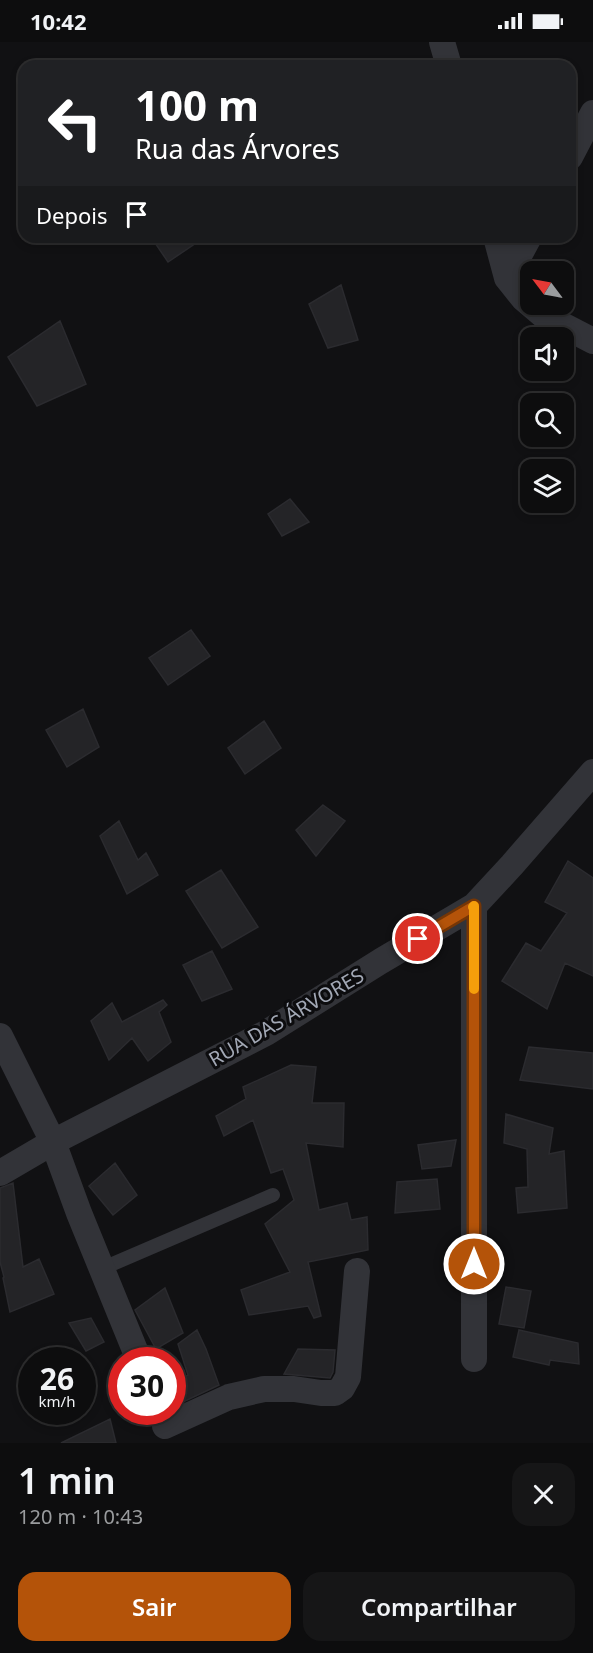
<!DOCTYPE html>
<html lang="pt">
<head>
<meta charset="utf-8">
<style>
  body { margin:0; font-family:"Noto Sans",sans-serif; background:#161617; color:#f1f3f6; height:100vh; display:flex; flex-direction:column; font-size:22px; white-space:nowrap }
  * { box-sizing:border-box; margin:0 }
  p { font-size:20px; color:#9a9c9e }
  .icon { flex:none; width:33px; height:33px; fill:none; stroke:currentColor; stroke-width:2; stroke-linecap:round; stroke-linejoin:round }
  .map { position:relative; height:1401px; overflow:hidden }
  .side { display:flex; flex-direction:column; background:#0d0d0e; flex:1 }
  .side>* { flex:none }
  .top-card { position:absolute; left:18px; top:18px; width:558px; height:183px; border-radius:18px; box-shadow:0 3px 9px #0003,0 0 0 2px #2d2d2e; background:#202124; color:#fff; overflow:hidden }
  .needle { width:39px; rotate:302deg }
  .fabs { position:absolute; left:520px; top:219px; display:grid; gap:12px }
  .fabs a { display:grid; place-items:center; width:54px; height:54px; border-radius:12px; background:#0d0d0e; box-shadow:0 3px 9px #0003,0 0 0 2px #2d2d2e; font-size:30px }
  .speed { position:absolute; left:18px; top:1305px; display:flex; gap:12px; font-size:30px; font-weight:700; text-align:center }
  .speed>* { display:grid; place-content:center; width:78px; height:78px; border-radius:50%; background:#0d0d0e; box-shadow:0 3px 9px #0003,0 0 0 2px #2d2d2e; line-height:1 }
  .speed small { font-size:15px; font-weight:400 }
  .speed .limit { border:9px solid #d22; background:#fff; color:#111 }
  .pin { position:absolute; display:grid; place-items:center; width:51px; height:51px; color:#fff; margin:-26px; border:3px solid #fff; border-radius:50%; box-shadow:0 2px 6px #0007 }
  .me { position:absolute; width:66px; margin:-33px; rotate:0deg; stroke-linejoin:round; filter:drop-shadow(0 0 4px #0008) }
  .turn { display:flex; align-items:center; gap:21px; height:126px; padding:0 18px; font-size:27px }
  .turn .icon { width:78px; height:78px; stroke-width:2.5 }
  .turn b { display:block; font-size:42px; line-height:51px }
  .then { display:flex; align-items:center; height:57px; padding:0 18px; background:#0003; gap:12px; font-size:22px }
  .round { display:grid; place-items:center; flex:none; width:63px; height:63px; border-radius:18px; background:#161617 }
  .headline { display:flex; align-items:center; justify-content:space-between; height:102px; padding:0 18px }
  h1 { font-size:36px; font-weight:600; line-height:45px }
  .cta { display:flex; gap:12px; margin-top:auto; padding:12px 18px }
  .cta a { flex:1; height:69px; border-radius:18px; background:#b45309; color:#fff; font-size:24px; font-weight:600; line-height:69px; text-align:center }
  .cta a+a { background:#161617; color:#f1f3f6 }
  .status { display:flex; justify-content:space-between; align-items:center; height:42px; padding:0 30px; background:#0d0d0e; direction:ltr }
  .status svg { height:16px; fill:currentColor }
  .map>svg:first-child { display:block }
  .building { fill:#242427; stroke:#2b2b2f; stroke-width:1.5 }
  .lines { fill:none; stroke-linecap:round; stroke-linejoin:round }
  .lane { stroke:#323338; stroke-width:14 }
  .street { stroke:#323338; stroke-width:26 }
  .route-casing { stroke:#753606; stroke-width:15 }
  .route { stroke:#b45309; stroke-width:10 }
  .slow { stroke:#f59e0b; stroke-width:10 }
  .labels { text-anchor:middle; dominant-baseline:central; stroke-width:6; stroke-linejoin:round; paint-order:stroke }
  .street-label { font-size:20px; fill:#a2a8b5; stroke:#0c0c0e }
</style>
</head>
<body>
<div class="status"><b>10:42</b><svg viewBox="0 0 49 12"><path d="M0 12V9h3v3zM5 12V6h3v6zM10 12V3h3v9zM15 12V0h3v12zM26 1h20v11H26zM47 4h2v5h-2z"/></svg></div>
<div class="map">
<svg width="593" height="1401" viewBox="0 0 593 1401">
  <rect width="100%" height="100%" fill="#111113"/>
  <!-- building -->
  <path class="building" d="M151 195H205L168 220Z
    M341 243 358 298 328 306 309 262Z
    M60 279 86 342 37 364 8 315Z
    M290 457 309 480 282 494 268 472Z
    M191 588 210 614 168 643 149 616Z
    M83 667 99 705 67 725 46 688Z
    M264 679 281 706 245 732 228 706Z
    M323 763 345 779 316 814 296 788Z
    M119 779 138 818 146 811 158 833 127 852 100 794Z
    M568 819 593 836V934L565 921 547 967 502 939 526 901 541 909 567 871 545 860Z
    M221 828 258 885 222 906 186 849Z
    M212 909 232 947 202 959 183 923Z
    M163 958 167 963 159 970 171 1000 148 1019 132 996 109 1018 91 979 112 961 122 980Z
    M529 1005 593 1011V1047L520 1038Z
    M291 1023 316 1025 312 1061H344L343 1105 306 1101 319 1168 347 1161 351 1178 367 1175 368 1208 308 1220 321 1274 314 1276 308 1264 249 1273 241 1248 290 1230 265 1182 294 1158 283 1127 271 1131 253 1078 224 1094 216 1074 246 1057 243 1045Z
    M506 1072 553 1086 549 1112 564 1109 567 1166 518 1171 516 1146 528 1145 527 1107 504 1101Z
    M456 1098 451 1124 422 1127 418 1103Z
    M115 1121 137 1153 113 1173 89 1144Z
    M437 1137 440 1167 395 1171 397 1140Z
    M13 1141 23 1225 39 1217 54 1252 10 1270 3 1236 4 1235 0 1220V1146Z
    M506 1245 531 1249 524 1286 499 1282Z
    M165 1246 183 1291 156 1307 135 1268Z
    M91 1276 104 1300 86 1309 69 1281Z
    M197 1288 206 1307 219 1343 183 1360 174 1340 188 1333 178 1302Z
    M519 1288 578 1301 579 1322 550 1318 549 1323 513 1315Z
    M298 1307 335 1308 333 1330 330 1336 284 1332Z
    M110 1377 116 1401H61Z"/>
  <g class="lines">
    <!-- lane -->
    <path class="lane" d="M101 1227 273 1153"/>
    <!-- street -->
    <path class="street" d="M442 0 449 24
      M570 115 593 71
      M496 195 507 236 523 256 543 273 593 299
      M507 236 529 195
      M474 864V1317
      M0 994 53 1100 79 1171 139 1318
      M0 1131 53 1100 266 991 381 919 474 864 512 823 593 730
      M165 1384 229 1355 264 1347H294L321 1351H335L342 1346 348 1335 357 1229"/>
  </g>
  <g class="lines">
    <!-- route casing -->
    <g class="route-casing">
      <path id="route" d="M418 897 474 864V1222"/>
    </g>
    <!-- route -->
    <use href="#route" class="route"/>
    <!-- slow -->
    <path class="slow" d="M473 865 474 864V947"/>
  </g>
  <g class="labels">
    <!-- street labels -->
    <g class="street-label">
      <text transform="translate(286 975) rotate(-30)">RUA DAS ÁRVORES</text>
    </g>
  </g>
</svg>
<div class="fabs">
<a><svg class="needle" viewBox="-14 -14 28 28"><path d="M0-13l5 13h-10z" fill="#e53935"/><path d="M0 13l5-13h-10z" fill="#9a9c9e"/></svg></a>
<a><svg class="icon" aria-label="sound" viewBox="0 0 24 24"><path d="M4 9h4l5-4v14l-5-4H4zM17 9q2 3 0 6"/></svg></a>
<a><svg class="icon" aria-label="search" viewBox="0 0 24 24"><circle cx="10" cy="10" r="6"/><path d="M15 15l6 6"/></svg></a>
<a><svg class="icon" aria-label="layers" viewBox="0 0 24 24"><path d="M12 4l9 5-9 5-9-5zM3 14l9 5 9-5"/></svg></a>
</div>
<div class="speed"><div>26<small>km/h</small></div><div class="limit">30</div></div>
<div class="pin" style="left:418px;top:897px;background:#d93025"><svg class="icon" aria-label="arrive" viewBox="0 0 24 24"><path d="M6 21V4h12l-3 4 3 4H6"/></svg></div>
<svg class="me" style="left:474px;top:1222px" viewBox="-20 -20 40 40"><circle r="17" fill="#b45309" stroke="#fff" stroke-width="3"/><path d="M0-11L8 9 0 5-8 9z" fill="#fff"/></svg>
<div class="top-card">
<div class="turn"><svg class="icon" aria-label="left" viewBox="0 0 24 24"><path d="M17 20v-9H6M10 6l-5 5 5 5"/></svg><div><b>100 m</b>Rua das Árvores</div></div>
<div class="then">Depois<svg class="icon" aria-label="arrive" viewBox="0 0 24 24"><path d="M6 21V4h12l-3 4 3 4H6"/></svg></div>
</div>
</div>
<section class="side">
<div class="headline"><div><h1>1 min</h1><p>120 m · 10:43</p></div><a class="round"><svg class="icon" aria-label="close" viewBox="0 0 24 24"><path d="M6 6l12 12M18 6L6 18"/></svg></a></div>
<div class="cta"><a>Sair</a><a>Compartilhar</a></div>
</section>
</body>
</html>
